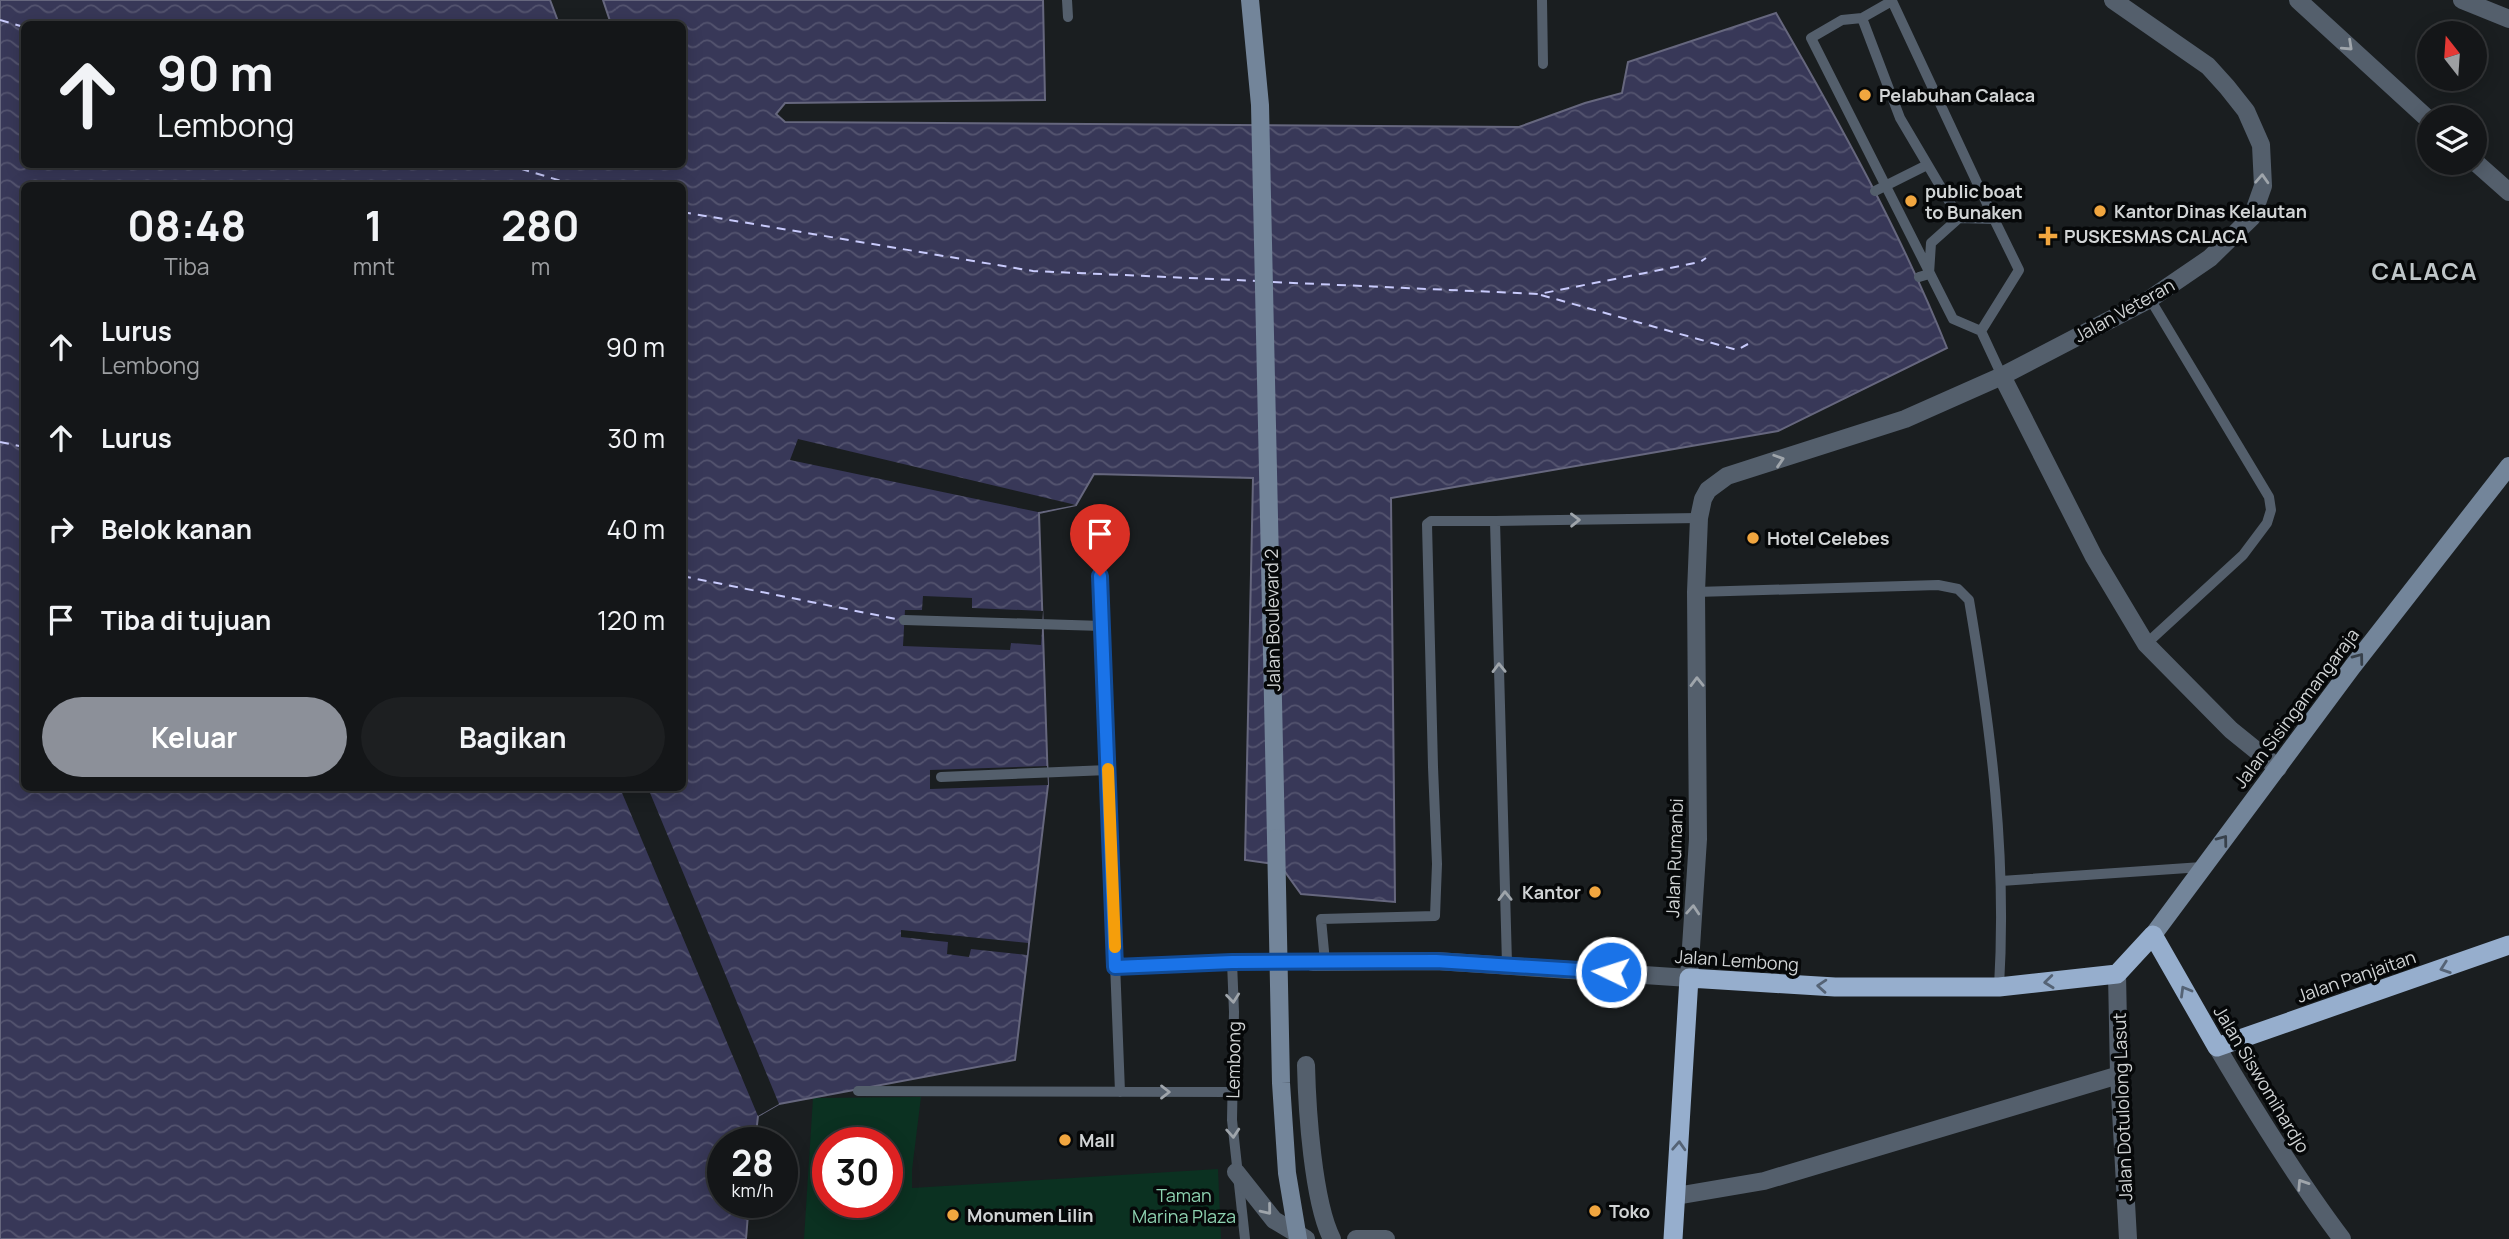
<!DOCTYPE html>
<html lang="id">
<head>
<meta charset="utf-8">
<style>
  body { margin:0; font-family:Manrope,sans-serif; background:#1d1f21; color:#f1f3f6; height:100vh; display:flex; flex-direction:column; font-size:26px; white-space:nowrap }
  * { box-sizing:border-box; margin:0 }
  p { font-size:23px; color:#9d9fa2 }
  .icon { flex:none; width:38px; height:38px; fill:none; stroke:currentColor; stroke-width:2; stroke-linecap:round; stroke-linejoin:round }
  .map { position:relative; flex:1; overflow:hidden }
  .sheet { position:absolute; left:21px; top:182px; width:665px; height:609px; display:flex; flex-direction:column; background:#141618; border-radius:10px; box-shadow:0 4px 18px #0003,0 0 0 2px #333537 }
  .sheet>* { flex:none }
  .guide { position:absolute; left:21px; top:21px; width:665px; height:147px; border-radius:10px; box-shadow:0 4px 18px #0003,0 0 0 2px #333537; background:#141618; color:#f1f3f6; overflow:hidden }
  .needle { width:46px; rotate:343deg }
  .tools { position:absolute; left:2417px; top:21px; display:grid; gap:14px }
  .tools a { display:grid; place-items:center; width:70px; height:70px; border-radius:50%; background:#141618; box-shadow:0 4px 18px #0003,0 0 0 2px #333537; font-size:35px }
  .speed { position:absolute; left:707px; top:1127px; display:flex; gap:14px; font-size:35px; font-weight:700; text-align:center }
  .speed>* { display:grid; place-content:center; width:91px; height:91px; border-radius:50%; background:#141618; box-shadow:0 4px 18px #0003,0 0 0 2px #333537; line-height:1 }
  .speed small { font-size:18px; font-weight:400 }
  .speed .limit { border:10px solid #d22; background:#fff; color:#111 }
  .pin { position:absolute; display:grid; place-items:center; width:60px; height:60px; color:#fff; margin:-72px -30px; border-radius:50% 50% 50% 0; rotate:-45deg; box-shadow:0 0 7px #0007 }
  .pin .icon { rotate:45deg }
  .me { position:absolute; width:77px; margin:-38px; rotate:274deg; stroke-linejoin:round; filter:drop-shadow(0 0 5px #0008) }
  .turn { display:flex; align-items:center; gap:24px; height:147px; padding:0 21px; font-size:32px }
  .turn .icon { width:91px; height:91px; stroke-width:2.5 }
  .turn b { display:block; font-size:49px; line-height:60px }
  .eta { display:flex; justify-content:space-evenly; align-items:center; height:119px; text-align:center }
  .eta b { font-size:42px; font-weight:700; line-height:49px }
  .cta { display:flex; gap:14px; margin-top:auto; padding:14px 21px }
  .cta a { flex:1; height:80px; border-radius:42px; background:#8c9099; color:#fff; font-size:28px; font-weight:700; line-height:80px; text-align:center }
  .cta a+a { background:#1d1f21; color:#f1f3f6 }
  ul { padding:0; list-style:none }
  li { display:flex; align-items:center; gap:21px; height:91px; padding:0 21px }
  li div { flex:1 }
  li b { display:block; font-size:26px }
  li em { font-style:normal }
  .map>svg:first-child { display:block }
  .park { fill:#0b3121; fill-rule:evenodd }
  .water { fill:url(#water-waves); stroke:#66677e; stroke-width:2; fill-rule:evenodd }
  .pier { fill:#1a1e20 }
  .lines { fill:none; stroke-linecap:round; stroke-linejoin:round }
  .ferry { stroke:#c8cafb; stroke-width:2; stroke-dasharray:9 7; stroke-linecap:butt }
  .service { stroke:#545f6c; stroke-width:10 }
  .minor { stroke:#545f6c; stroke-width:18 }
  .tertiary { stroke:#545f6c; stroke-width:18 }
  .secondary { stroke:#73859a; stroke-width:18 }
  .trunk { stroke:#96aecd; stroke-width:19 }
  .secondary-bridge { stroke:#73859a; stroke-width:18 }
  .oneway { stroke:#9fa5ab }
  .oneway2 { stroke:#37404a }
  .oneway3 { stroke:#556375 }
  .route-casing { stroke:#114b97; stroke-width:18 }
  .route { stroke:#1a73e8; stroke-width:12 }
  .slow { stroke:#f59e0b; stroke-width:12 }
  .poi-dot { fill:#f1a63f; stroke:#060809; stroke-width:2.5 }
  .labels { text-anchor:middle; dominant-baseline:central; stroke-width:7; stroke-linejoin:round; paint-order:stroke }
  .poi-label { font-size:18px; font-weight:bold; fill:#d1d4d5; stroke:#060809; text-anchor:start }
  .street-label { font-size:18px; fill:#d1d4d5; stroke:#060809 }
  .park-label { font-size:18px; fill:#8ed3b1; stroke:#060809 }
  .district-label { font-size:24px; font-weight:bold; letter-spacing:2px; fill:#bfc6c8; stroke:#060809 }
</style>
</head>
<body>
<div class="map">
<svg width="2509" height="1239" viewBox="0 0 2509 1239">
  <defs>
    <pattern id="water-waves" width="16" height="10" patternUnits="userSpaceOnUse" patternTransform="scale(1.75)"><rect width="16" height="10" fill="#383858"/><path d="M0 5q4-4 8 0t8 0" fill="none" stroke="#54546f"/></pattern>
  </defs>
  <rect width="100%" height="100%" fill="#1a1e20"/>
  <!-- park -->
  <path class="park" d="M921 1097 912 1170V1188L1218 1169 1221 1239H804L813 1098ZM828 1143H887V1202H828Z"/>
  <!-- water -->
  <path class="water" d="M0 0H550L559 24H24V164H682V24H611L603 0H1043L1045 100 785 103 776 114 785 122 1519 127 1585 103 1622 93 1628 62 1776 13C1839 122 1900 231 1947 348L1778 431 1391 498 1395 902 1301 894 1280 865 1245 860 1253 478 1094 474 1076 505 1039 513 1048 785 1015 1060 779 1104 758 1116 755 1143H723V1202H749L746 1239H0ZM24 186H682V788H24Z"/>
  <!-- pier -->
  <path class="pier" d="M798 439 1076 505 1038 512 790 460Z
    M923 596 972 598V608L1043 611 1041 645 1011 643 1010 650 903 646 905 610H922Z
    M1047 766 1048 785 930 789V770Z
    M620 788H648L779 1104 758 1116Z
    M901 930 1028 943 1027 955 971 949 969 957 947 954 948 942 901 937Z"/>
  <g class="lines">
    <!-- ferry -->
    <path class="ferry" d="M0 20 24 27
      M505 164 578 186
      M682 212 1033 271 1257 281
      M1273 282 1539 294 1700 262 1706 258
      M1541 295 1737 350 1748 344
      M0 442 24 447
      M682 576 901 620"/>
    <!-- service -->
    <path class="service" d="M1067 0 1068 17
      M1542 0 1543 64
      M1862 18 1892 1 1994 219
      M1875 191 1927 165
      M1919 277 1929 274 1931 243 1959 218
      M1981 331 1953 319 1811 38 1842 20 1862 18 1900 118 1959 218 1994 219 2019 270 1981 331 2002 376
      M1100 576 1120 1092
      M1696 592 1938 585 1958 589 1969 600C1991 730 2007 855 1999 987
      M904 620 1103 626
      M2146 644 2243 555 2267 523 2271 510 2269 497 2150 299
      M941 777 1108 770
      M2001 881 2202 867
      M1325 962 1321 919 1435 916 1437 864 1433 767 1427 524 1431 521H1495
      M1507 964 1495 521 1699 518
      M1115 967 1232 962
      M858 1091 1232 1092
      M1245 1239 1232 1120 1234 1012 1232 962H1313"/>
    <!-- minor -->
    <path class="minor" d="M2298 0 2429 120
      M2462 0 2509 19
      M2474 161 2509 192
      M2002 376 2094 557 2146 644 2231 730 2278 768
      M1313 962 1436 961 1689 978 1698 839 1696 592 1699 518 1703 499 1708 490 1727 476 1905 419 2002 376 2150 299 2210 258 2252 217 2263 186 2261 145 2246 111 2227 87 2208 66 2113 0
      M2217 1047C2256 1113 2296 1178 2342 1239
      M1306 1065C1307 1109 1313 1202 1332 1239
      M1236 1172 1274 1220 1306 1239
      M1676 1196 1764 1181 2119 1075
      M1356 1239H1386"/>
    <!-- tertiary -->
    <path class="tertiary" d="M2117 974 2119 1075 2128 1239"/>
    <!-- secondary -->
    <path class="secondary" d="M1250 0 1260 105 1276 838
      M2153 935 2353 666 2509 466"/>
    <!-- trunk -->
    <path class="trunk" d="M1673 1239 1689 978 1835 987H1999L2117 974 2153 935 2217 1047 2509 945"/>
    <!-- secondary-bridge -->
    <path class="secondary-bridge" d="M1276 838 1281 1083 1287 1173 1298 1239"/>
  </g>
  <!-- one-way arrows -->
  <defs><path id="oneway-chevron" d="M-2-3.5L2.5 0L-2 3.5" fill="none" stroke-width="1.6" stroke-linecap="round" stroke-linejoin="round" transform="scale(1.75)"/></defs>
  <g class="oneway">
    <use href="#oneway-chevron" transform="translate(2348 46) rotate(43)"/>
    <use href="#oneway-chevron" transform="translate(2262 179) rotate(-87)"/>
    <use href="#oneway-chevron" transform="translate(1779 460) rotate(-18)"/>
    <use href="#oneway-chevron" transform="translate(1575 520) rotate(-1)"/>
    <use href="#oneway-chevron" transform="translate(1499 668) rotate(-91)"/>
    <use href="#oneway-chevron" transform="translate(1697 682) rotate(-91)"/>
    <use href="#oneway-chevron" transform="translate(1505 896) rotate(-91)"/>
    <use href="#oneway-chevron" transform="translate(1693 910) rotate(-86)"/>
    <use href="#oneway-chevron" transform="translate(1233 998) rotate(84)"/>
    <use href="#oneway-chevron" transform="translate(1165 1092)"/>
    <use href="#oneway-chevron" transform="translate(1233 1133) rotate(86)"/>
    <use href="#oneway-chevron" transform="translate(2302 1184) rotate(-123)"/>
    <use href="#oneway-chevron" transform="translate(1267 1210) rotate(51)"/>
  </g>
  <g class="oneway2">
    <use href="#oneway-chevron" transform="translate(2359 658) rotate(-53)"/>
    <use href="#oneway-chevron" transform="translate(2223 840) rotate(-53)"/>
  </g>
  <g class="oneway3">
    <use href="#oneway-chevron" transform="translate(2445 968) rotate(161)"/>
    <use href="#oneway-chevron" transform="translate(2049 982) rotate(174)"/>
    <use href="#oneway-chevron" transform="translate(1822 986) rotate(-176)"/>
    <use href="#oneway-chevron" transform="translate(2185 991) rotate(-120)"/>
    <use href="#oneway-chevron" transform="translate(1679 1146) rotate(-87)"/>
  </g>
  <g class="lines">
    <!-- route casing -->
    <g class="route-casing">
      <path id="route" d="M1100 576 1115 967 1232 962 1436 961 1611 972"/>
    </g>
    <!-- route -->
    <use href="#route" class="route"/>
    <!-- slow -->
    <path class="slow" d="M1108 769 1115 947"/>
  </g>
  <!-- markers -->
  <g class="poi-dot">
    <circle cx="1865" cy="95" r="7"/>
    <circle cx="1911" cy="201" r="7"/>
    <circle cx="2100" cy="211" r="7"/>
    <path d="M2044.5 225.5h7v7h7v7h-7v7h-7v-7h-7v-7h7z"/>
    <circle cx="1753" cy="538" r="7"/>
    <circle cx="1595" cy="892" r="7"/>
    <circle cx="1065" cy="1140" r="7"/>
    <circle cx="1595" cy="1211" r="7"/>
    <circle cx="953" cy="1215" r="7"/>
  </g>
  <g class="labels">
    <!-- poi labels -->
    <g class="poi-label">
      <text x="1879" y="95">Pelabuhan Calaca</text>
      <text x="1925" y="191">public boat<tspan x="1925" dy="21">to Bunaken</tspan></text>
      <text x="2114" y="211">Kantor Dinas Kelautan</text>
      <text x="2064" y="236">PUSKESMAS CALACA</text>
      <text x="1767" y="538">Hotel Celebes</text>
      <text x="1581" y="892" text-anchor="end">Kantor</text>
      <text x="1079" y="1140">Mall</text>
      <text x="1609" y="1211">Toko</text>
      <text x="967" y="1215">Monumen Lilin</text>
    </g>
    <!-- street labels -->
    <g class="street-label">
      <text transform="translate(2124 310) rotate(-29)">Jalan Veteran</text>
      <text transform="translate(1272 620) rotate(-91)">Jalan Boulevard 2</text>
      <text transform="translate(2296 708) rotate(-53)">Jalan Sisingamangaraja</text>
      <text transform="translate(1674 858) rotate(-88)">Jalan Rumanbi</text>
      <text transform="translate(1737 960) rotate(4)">Jalan Lembong</text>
      <text transform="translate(2356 976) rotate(-19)">Jalan Panjaitan</text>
      <text transform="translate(1233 1060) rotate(-89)">Lembong</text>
      <text transform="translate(2262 1079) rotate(59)">Jalan Siswomihardjo</text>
      <text transform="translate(2122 1107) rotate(-92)">Jalan Dotulolong Lasut</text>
    </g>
    <!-- park labels -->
    <g class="park-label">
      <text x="1184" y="1195">Taman<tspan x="1184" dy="21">Marina Plaza</tspan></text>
    </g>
    <!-- district labels -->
    <g class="district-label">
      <text x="2425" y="270">CALACA</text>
    </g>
  </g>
</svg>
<div class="tools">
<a><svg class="needle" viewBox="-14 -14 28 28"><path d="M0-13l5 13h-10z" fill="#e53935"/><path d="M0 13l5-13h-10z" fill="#9d9fa2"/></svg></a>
<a><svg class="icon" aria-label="layers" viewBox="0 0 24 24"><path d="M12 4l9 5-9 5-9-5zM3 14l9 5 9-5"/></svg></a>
</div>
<div class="speed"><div>28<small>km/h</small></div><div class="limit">30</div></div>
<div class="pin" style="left:1100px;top:576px;background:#d93025"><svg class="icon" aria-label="arrive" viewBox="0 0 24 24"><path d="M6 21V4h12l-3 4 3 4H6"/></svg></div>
<svg class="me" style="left:1611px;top:972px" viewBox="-20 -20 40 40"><circle r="17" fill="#1a73e8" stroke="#fff" stroke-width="3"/><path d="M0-11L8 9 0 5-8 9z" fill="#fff"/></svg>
<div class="guide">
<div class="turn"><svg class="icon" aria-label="ahead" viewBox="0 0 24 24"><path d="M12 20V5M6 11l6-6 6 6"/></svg><div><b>90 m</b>Lembong</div></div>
</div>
<section class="sheet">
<div class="eta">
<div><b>08:48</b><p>Tiba</p></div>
<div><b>1</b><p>mnt</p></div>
<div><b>280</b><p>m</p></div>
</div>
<ul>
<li><svg class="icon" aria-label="ahead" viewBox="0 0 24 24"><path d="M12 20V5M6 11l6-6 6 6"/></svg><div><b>Lurus</b><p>Lembong</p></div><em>90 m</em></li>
<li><svg class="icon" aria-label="ahead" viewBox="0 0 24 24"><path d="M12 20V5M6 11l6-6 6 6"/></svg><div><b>Lurus</b></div><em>30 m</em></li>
<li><svg class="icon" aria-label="right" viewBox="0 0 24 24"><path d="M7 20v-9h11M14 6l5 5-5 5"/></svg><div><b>Belok kanan</b></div><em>40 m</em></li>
<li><svg class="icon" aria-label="arrive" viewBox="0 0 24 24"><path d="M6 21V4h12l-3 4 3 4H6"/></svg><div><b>Tiba di tujuan</b></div><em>120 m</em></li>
</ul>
<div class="cta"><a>Keluar</a><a>Bagikan</a></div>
</section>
</div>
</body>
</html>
